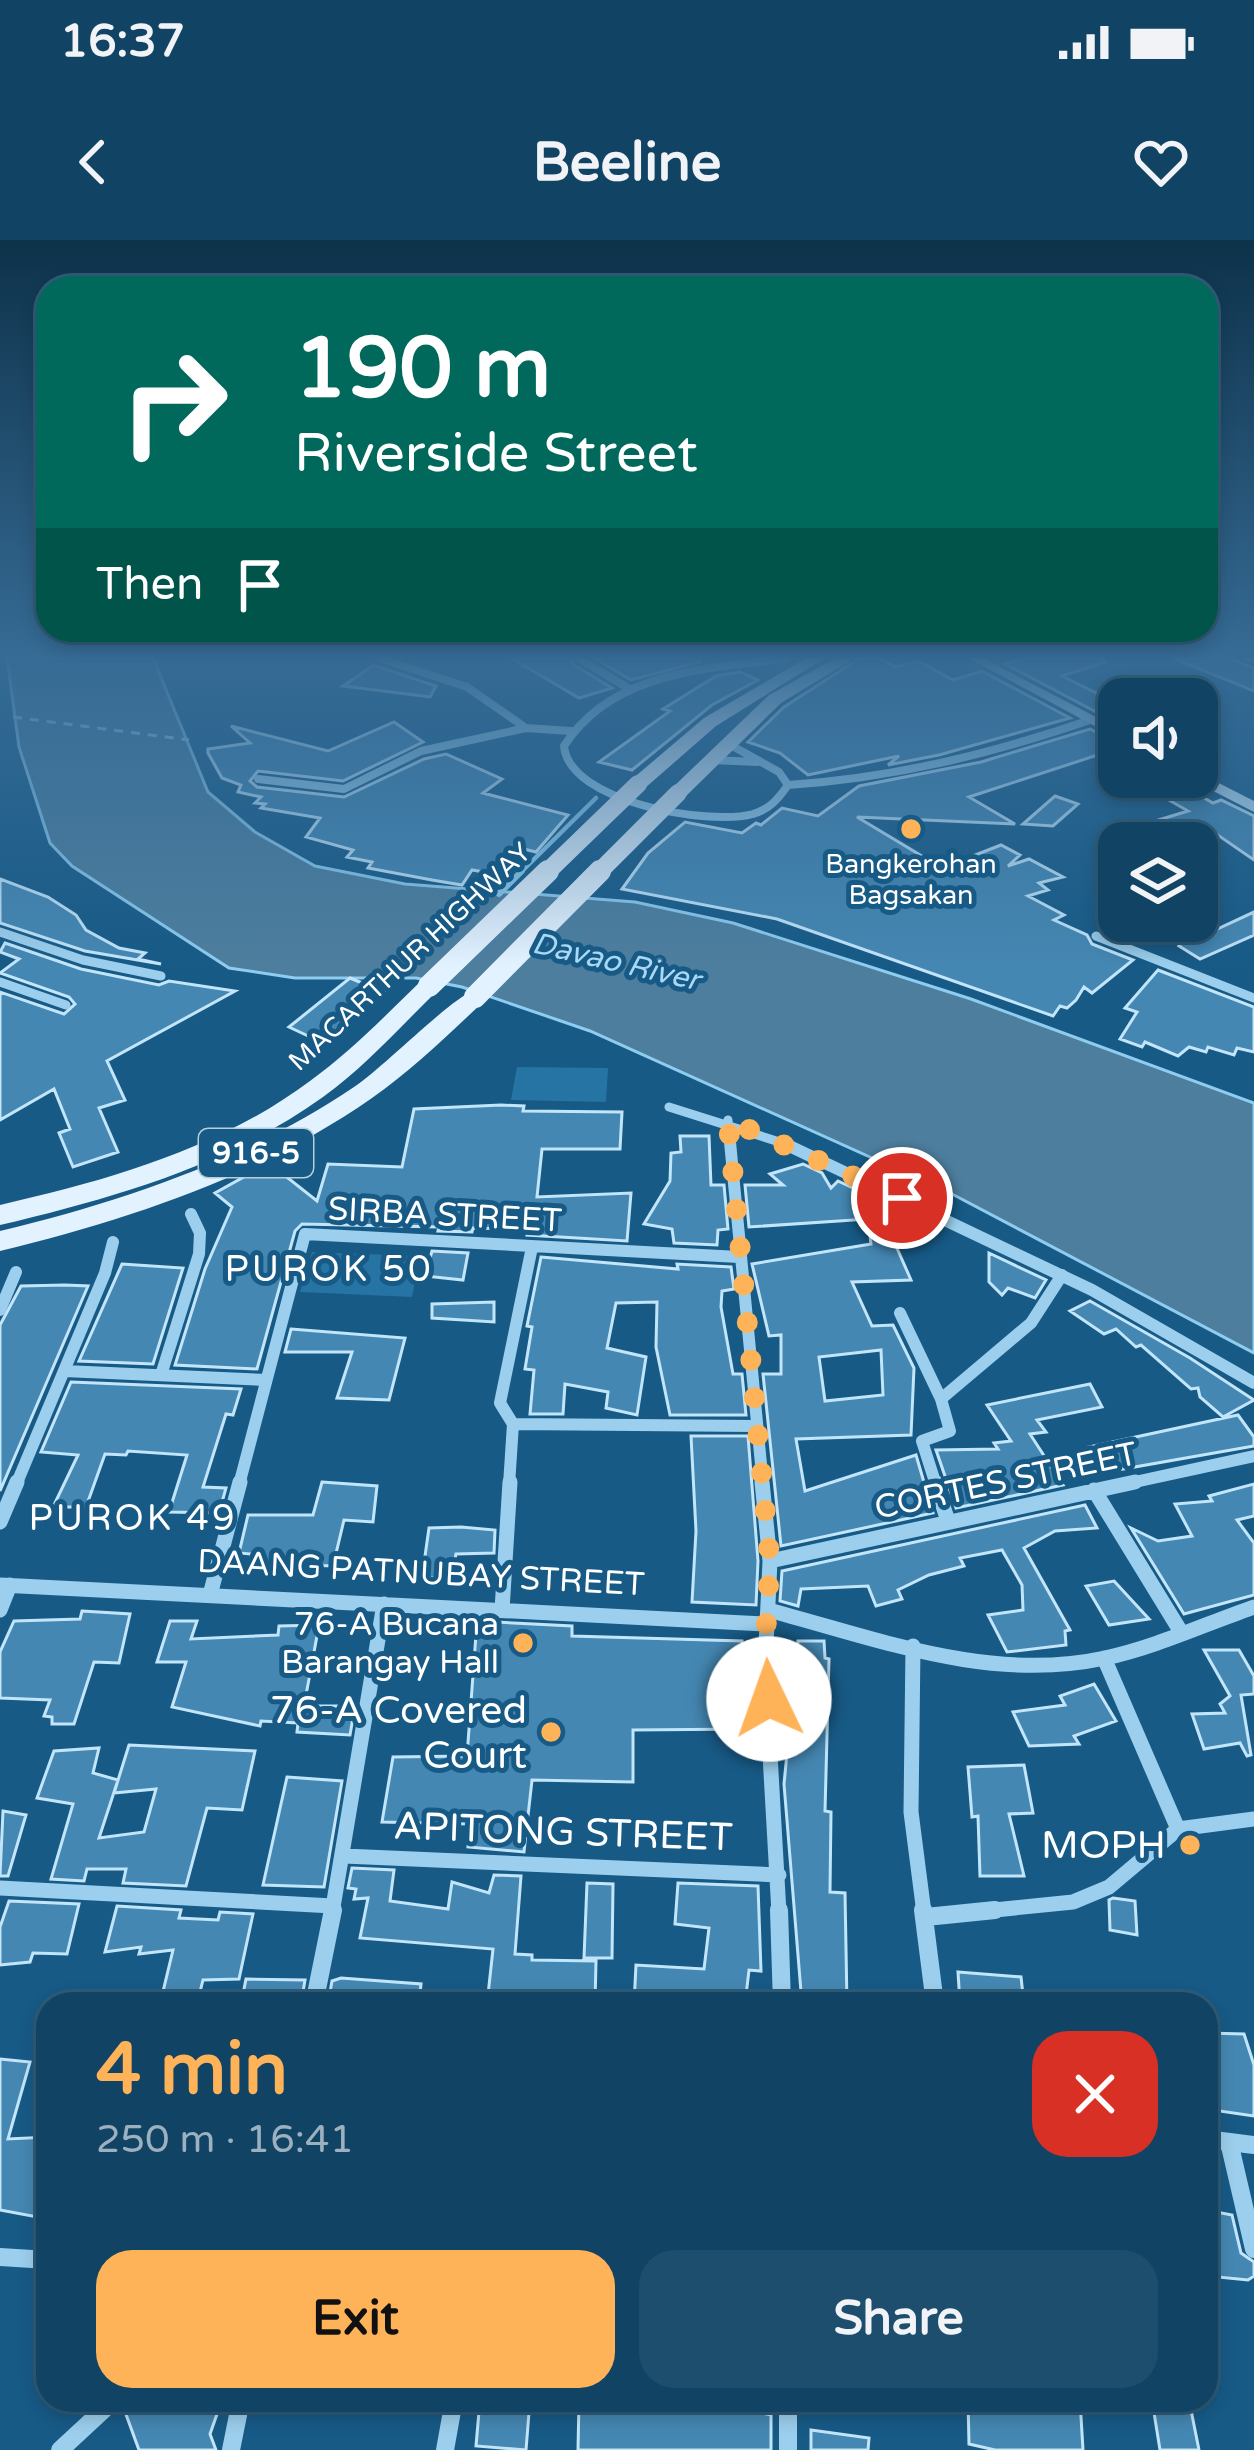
<!DOCTYPE html>
<html lang="en">
<head>
<meta charset="utf-8">
<style>
  body { margin:0; font-family:"Varela Round",sans-serif; background:#1e4e6d; color:#f1f3f6; height:100vh; display:flex; flex-direction:column; font-size:45px; white-space:nowrap }
  * { box-sizing:border-box; margin:0 }
  p { font-size:39px; color:#9cb0bf }
  .icon { flex:none; width:66px; height:66px; fill:none; stroke:currentColor; stroke-width:2; stroke-linecap:round; stroke-linejoin:round }
  .map { position:relative; flex:1; overflow:hidden }
  .sheet { position:absolute; left:36px; top:1752px; width:1182px; height:420px; display:flex; flex-direction:column; background:#114464; border-radius:36px; box-shadow:0 6px 18px #0003,0 0 0 3px #305c78 }
  .sheet>* { flex:none }
  .top-card { position:absolute; left:36px; top:36px; width:1182px; height:366px; border-radius:36px; box-shadow:0 6px 18px #0003,0 0 0 3px #305c78; background:#00695c; color:#fff; overflow:hidden }
  .buttons { position:absolute; left:1098px; top:438px; display:grid; gap:24px }
  .buttons a { display:grid; place-items:center; width:120px; height:120px; border-radius:24px; background:#114464; box-shadow:0 6px 18px #0003,0 0 0 3px #305c78; font-size:60px }
  .pin { position:absolute; display:grid; place-items:center; width:102px; height:102px; color:#fff; margin:-51px; border:6px solid #fff; border-radius:50%; box-shadow:0 3px 12px #0007 }
  .me { position:absolute; width:132px; margin:-66px; rotate:357deg; stroke-linejoin:round; filter:drop-shadow(0 0 9px #0008) }
  .turn { display:flex; align-items:center; gap:42px; height:252px; padding:0 60px; font-size:54px }
  .turn .icon { width:156px; height:156px; stroke-width:2.5 }
  .turn b { display:block; font-size:84px; line-height:102px }
  .then { display:flex; align-items:center; height:114px; padding:0 60px; background:#0003; gap:24px; font-size:45px }
  .round { display:grid; place-items:center; flex:none; width:126px; height:126px; border-radius:36px; background:#1e4e6d }
  .headline { display:flex; align-items:center; justify-content:space-between; height:204px; padding:0 60px }
  h1 { font-size:72px; font-weight:800; line-height:90px; color:#ffb359 }
  .cta { display:flex; gap:24px; margin-top:auto; padding:24px 60px }
  .cta a { flex:1; height:138px; border-radius:36px; background:#ffb359; color:#111; font-size:48px; font-weight:800; line-height:138px; text-align:center }
  .cta a+a { background:#1e4e6d; color:#f1f3f6 }
  .status { display:flex; justify-content:space-between; align-items:center; height:84px; padding:0 60px; background:#114464; direction:ltr }
  .status svg { height:33px; fill:currentColor }
  header { display:flex; justify-content:space-between; align-items:center; height:156px; padding:0 60px; background:#114464; font-size:54px; font-weight:800 }
  .map>svg:first-child { display:block }
  .green { fill:#2674a4 }
  .water { fill:#4d7e9e; stroke:#8eccf0; stroke-width:3 }
  .lines { fill:none; stroke-linecap:round; stroke-linejoin:round }
  .stream-far1 { stroke:#8eccf0; stroke-width:4.5 }
  .stream { stroke:#8eccf0; stroke-width:6 }
  .ferry { stroke:#a8d8f5; stroke-width:3; stroke-dasharray:9 8; stroke-linecap:butt }
  .building { fill:#4487b2; stroke:#c2e5fa; stroke-width:3; fill-rule:evenodd }
  .street-far4 { stroke:#9ccfed; stroke-width:8 }
  .street-far3 { stroke:#9ccfed; stroke-width:9 }
  .street-far2 { stroke:#9ccfed; stroke-width:12 }
  .street-far1 { stroke:#9ccfed; stroke-width:15 }
  .street { stroke:#9ccfed; stroke-width:18 }
  .secondary { fill:#c9e6fa; fill-rule:evenodd }
  .primary { fill:#e3f2ff; fill-rule:evenodd }
  .primary-bridge-far1 { stroke:#e3f2ff; stroke-width:18 }
  .primary-bridge { stroke:#e3f2ff; stroke-width:22 }
  .route { stroke:#ffb359; stroke-width:21; stroke-dasharray:0 37.8 }
  .poi-dot { fill:#ffb359; stroke:#175a86; stroke-width:4.5 }
  .labels { text-anchor:middle; dominant-baseline:central; stroke-width:10; stroke-linejoin:round; paint-order:stroke }
  .far-poi-label { font-size:27px; fill:#fff; stroke:#175a86 }
  .far-street-label { font-size:27px; fill:#fff; stroke:#175a86 }
  .far-water-label { font-size:30px; font-style:italic; fill:#a8d8f5; stroke:#175a86 }
  .shield { fill:#175a86; stroke:#b9cedb; stroke-width:3 }
  .shield-label { font-size:30px; font-weight:bold; fill:#fff }
  .street-label { font-size:33px; fill:#fff; stroke:#175a86 }
  .poi-label { font-size:33px; fill:#fff; stroke:#175a86; text-anchor:end }
  .neighbourhood-label { font-size:36px; letter-spacing:3px; fill:#fff; stroke:#175a86 }
  .near-poi-label { font-size:39px; fill:#fff; stroke:#175a86; text-anchor:end }
  .near-street-label { font-size:39px; fill:#fff; stroke:#175a86 }
</style>
</head>
<body>
<div class="status"><b>16:37</b><svg viewBox="0 0 49 12"><path d="M0 12V9h3v3zM5 12V6h3v6zM10 12V3h3v9zM15 12V0h3v12zM26 1h20v11H26zM47 4h2v5h-2z"/></svg></div>
<header><svg class="icon" aria-label="back" viewBox="0 0 24 24"><path d="M15 5l-7 7 7 7"/></svg>Beeline<svg class="icon" aria-label="heart" viewBox="0 0 24 24"><path d="M12 20l-8-8c-3-5 5-10 8-4 3-6 11-1 8 4z"/></svg></header>
<div class="map">
<svg width="1254" height="2210" viewBox="0 0 1254 2210">
  <rect width="100%" height="100%" fill="#175a86"/>
  <!-- green -->
  <path class="green" d="M517 827 608 828 606 862 511 860Z
    M312 1012 420 1016 412 1057 300 1052Z"/>
  <!-- water -->
  <path class="water" d="M7 418H153L208 552 255 592 315 626 405 644 635 662 733 683 971 759 1254 863V1113L952 954 590 791 462 747 416 738H295L229 728 72 626 50 603 19 507Z"/>
  <g class="lines">
    <!-- stream-far1 -->
    <path class="stream-far1" d="M519 634 596 558"/>
    <!-- stream -->
    <path class="stream" d="M499 654 522 631"/>
    <!-- ferry -->
    <path class="ferry" d="M13 477 189 500"/>
  </g>
  <!-- building -->
  <path class="building" d="M511 418H570L574 425 612 448 579 458Z
    M594 418H699L700 422 631 440Z
    M860 418H879L896 427 918 421 953 440 982 431 1070 478 939 515 888 525 899 516 808 535 780 513 748 502 784 467Z
    M1027 418H1104L1105 422 1062 436 1119 464V484L1005 424Z
    M1173 418H1228L1239 422 1254 428V451Z
    M374 425 376 426 436 446 430 457 343 446Z
    M740 432 758 440 712 465 632 530 599 522 670 471 663 469 716 436Z
    M394 482 423 502 343 541 258 531 250 541 257 547 344 557 424 519 446 514 502 539 483 553 568 575 536 612 516 607 504 626 496 624 490 633 472 630 462 645 432 640 368 628 372 622 347 617 353 610 306 597 320 578 261 568 265 564 255 563 261 557 238 552 241 545 222 538 208 513V509L250 503 231 486 328 511Z
    M1090 489 1119 503V508L969 557 1015 584 857 577 942 628 1001 605 1020 615 1008 626 1029 619 1063 637 1039 643 1048 650 1028 656 1064 675 1054 680 1087 695 1092 704 1133 720 1092 753 1084 747 1076 760 1067 768 1060 766 1053 776 777 679 622 649 648 613 685 582 742 593 756 583 761 585 782 568 818 576 859 546 981 522Z
    M1129 537H1168L1213 563 1221 560 1254 576V620L1215 593 1172 603H1100L1099 598 1188 571Z
    M1055 556 1078 564 1053 586 1023 584Z
    M0 639 48 657 76 675 86 690 119 708 145 713 138 719 161 724 85 711 0 683Z
    M1254 672V695L1200 719 1179 706 1200 682 1213 691Z
    M5 703 81 729 159 745 169 741 235 751 107 821 125 860 99 868 118 912 73 927 59 893 70 889 54 849 0 880V752L64 774 75 764 69 757 0 733 19 719 0 712Z
    M1158 730 1254 767V812L1237 808 1234 815 1208 807 1206 812 1189 807 1178 816 1145 802 1142 807 1120 799 1137 772 1125 768Z
    M350 738 384 752 321 802 289 787Z
    M501 865 524 866 523 871 622 872 620 909H542L537 957 631 953 627 1001 527 995 528 989 473 988 472 992 438 991 439 987 302 984 295 991 257 1129 175 1125 205 1029 232 967 215 953 269 923 317 961 328 924 402 927 414 869Z
    M680 896H709L711 945H724L728 989 718 990 717 1005 674 1003 672 989 644 984 670 941 671 913 681 912Z
    M803 924 822 933 831 948 838 941 916 978 896 1006 911 1040 852 1042 872 1086 893 1085 914 1128 911 1195 796 1199 805 1251 916 1215 933 1273 781 1306 763 1134H781V1095L769 1096 752 1024 871 1004 868 979 749 987 745 945H783L770 934ZM881 1110 883 1155 825 1161 819 1117Z
    M432 1011 468 1013 463 1040 425 1036Z
    M989 1013 1046 1040 1035 1058 1008 1048 1002 1055 989 1042Z
    M541 1017 678 1029 677 1024 731 1027 734 1049 722 1051 721 1067 733 1134H742L746 1175H670L656 1107 657 1062 616 1063 607 1108 646 1117 637 1175 606 1168 608 1152 565 1144 563 1174H530L534 1130 525 1129 532 1087 527 1086Z
    M122 1024 183 1028 153 1124 79 1121Z
    M65 1045 88 1046 0 1251V1085L21 1046Z
    M1090 1061 1190 1118 1254 1160 1223 1177 1200 1157 1198 1148 1191 1149 1141 1105 1136 1107 1116 1089 1104 1094 1070 1071Z
    M494 1062V1082L432 1078V1064Z
    M291 1089 405 1098 389 1160 337 1158 352 1112H285Z
    M71 1142 241 1149 233 1175 226 1174 203 1247 226 1248 219 1273 169 1272 187 1215 128 1211 126 1215 105 1214 86 1267H53L78 1215 41 1212Z
    M1090 1144 1102 1167 1037 1180 1046 1192 1030 1194 1063 1245 956 1268 936 1210 998 1209 994 1203 1011 1201 987 1165Z
    M1238 1175 1254 1197V1206L1106 1232 1089 1207Z
    M691 1196H748L758 1321 756 1365 692 1362 696 1291Z
    M322 1242 377 1246 373 1282 344 1280 333 1326 250 1323 251 1314 239 1313 248 1275H313Z
    M1254 1244V1276L1237 1280 1254 1303V1355L1184 1374 1131 1288 1158 1301 1192 1296 1175 1264 1212 1261 1209 1256Z
    M1085 1265 1097 1288 1055 1291 1024 1308 1070 1390 1065 1391 1066 1405 1007 1412 988 1375 1023 1370 1022 1345 1002 1310 960 1318 964 1326 929 1335 898 1350 902 1359 876 1366 868 1346 801 1349 798 1366 780 1361 782 1331Z
    M461 1287 495 1290 494 1313 456 1314 451 1339 422 1337 429 1288Z
    M1114 1341 1149 1379 1109 1385 1086 1346Z
    M82 1371 130 1374 119 1423 94 1422 74 1484H52V1477L44 1476 50 1460 0 1458V1412L14 1381 80 1379Z
    M170 1381H197L191 1399 278 1395 279 1386 319 1385 304 1466H355L350 1495 297 1492 298 1483 261 1481 260 1486 172 1467 186 1422H157Z
    M477 1381 572 1386V1396L742 1401 748 1489 633 1490V1542L532 1540 524 1612 468 1607 471 1584 382 1582 393 1517 467 1516Z
    M798 1401H824L825 1418 829 1419 825 1571 831 1572 830 1652 845 1653 847 1764H802L784 1544Z
    M1204 1410H1239L1254 1436V1454L1241 1455 1251 1515 1247 1516 1240 1503 1204 1509 1192 1474 1225 1473 1220 1464 1230 1456Z
    M1094 1444 1116 1481 1074 1496 1079 1504 1029 1506 1013 1472 1065 1465 1060 1456Z
    M129 1505 255 1511 242 1570 207 1568 186 1646 123 1643 126 1629H87L84 1641 51 1639 73 1564 37 1558 54 1511 99 1508 93 1533 118 1540 99 1598 144 1592 156 1549 114 1553Z
    M1024 1525 1033 1573 1009 1574 1024 1636H980L978 1576 972 1577 968 1527Z
    M287 1537 342 1541 324 1647 263 1645Z
    M3 1571 26 1575 8 1636H0Z
    M352 1628 394 1630 390 1661 448 1669 452 1642 489 1653 494 1635 521 1636 515 1714 532 1715V1720L596 1721 595 1764H487L493 1709 360 1698 368 1658 354 1659 356 1649 348 1648Z
    M587 1643 613 1644 612 1718H584Z
    M678 1643 758 1646 761 1731 749 1730 745 1764H634L636 1725 704 1729 709 1688 675 1684Z
    M1113 1658 1135 1661 1137 1695 1110 1690 1109 1660Z
    M9 1661 79 1664 67 1714 33 1713 30 1722 0 1725V1687Z
    M117 1666 181 1670 179 1678 218 1680 220 1672 253 1674 239 1739 203 1740 197 1764H160L173 1710 139 1714 141 1707 105 1712Z
    M958 1732 1021 1737 1024 1764H960Z
    M341 1738 421 1744 419 1764H328L332 1741Z
    M246 1739 305 1740 301 1764H241Z
    M1206 1793 1244 1794 1254 1825V1876L1206 1869Z
    M0 1819 30 1822 8 1899 48 1897V1979L0 1970Z
    M1206 1970 1232 1975 1241 2013 1254 2022V2036L1248 2040 1207 2036Z
    M127 2160H222L210 2194 216 2210H139L124 2169Z
    M480 2160H530L526 2210 476 2206Z
    M579 2160 660 2164V2160H762V2173L771 2175V2210H578Z
    M968 2160H1080L1083 2210H995L969 2204Z
    M1152 2160H1189L1199 2210H1160Z
    M811 2190 869 2198 868 2210H811Z"/>
  <g class="lines">
    <!-- street-far4 -->
    <path class="street-far4" d="M379 418 467 447 526 488
      M578 418 628 448
      M787 418C706 429 612 431 564 506 569 562 708 586 753 574 770 569 778 559 788 545
      M727 503 779 532 788 545
      M712 520 757 522
      M258 539 344 549 421 511 526 488 571 491
      M788 545C893 538 991 514 1090 480"/>
    <!-- street-far3 -->
    <path class="street-far3" d="M0 692 83 720 161 736
      M1096 696 1254 758
      M0 742 66 765
      M669 867 789 905
      M728 880 730 905"/>
    <!-- street-far2 -->
    <path class="street-far2" d="M730 902 763 1245
      M781 902 1092 1050 1254 1143
      M0 1070 16 1032
      M900 1073 941 1159
      M64 1131 266 1140
      M161 1135 199 1014 200 993 191 974
      M513 1184 755 1186
      M16 1245 105 1033 113 1002
      M239 1245 305 994 739 1017
      M509 1245 513 1184 500 1163 532 1007
      M936 1245 922 1201 950 1191 941 1159 1031 1083 1062 1035
      M1121 1245 1254 1216"/>
    <!-- street-far1 -->
    <path class="street-far1" d="M762 1242 770 1321 765 1427 779 1673
      M935 1242 948 1281
      M1094 1250 1181 1392
      M0 1282 17 1242
      M770 1321 1135 1242
      M0 1345 766 1384
      M210 1355 240 1242
      M0 1370 10 1345
      M502 1370 510 1242
      M768 1370C878 1399 990 1443 1105 1418 1156 1407 1205 1384 1254 1367
      M913 1406 911 1572 924 1673
      M1104 1418 1178 1589
      M344 1616 779 1635
      M0 1648 333 1666
      M332 1673 384 1364
      M965 1673 1073 1662 1109 1647 1178 1589 1254 1579"/>
    <!-- street -->
    <path class="street" d="M779 1670 782 1764
      M923 1670 935 1764
      M926 1677 995 1670
      M314 1764 333 1670
      M1206 1899 1254 1905
      M1229 1902 1254 2009
      M0 2017 48 2020
      M788 2160V2210
      M60 2210 114 2160
      M231 2210 241 2160
      M445 2210 454 2160"/>
    <!-- secondary -->
    <path class="secondary" d="M968 418H983L1119 489V499Z
      M1241 418H1254V424Z
      M1197 532 1254 561V572L1192 540 1189 537H1197Z"/>
    <!-- primary -->
    <path class="primary" d="M806 418H825L716 486 645 548H631V540L704 478Z
      M836 418H855L781 463 685 557H671V549L769 455Z
      M429 739 437 741V751C400 787 365 827 323 857 227 926 113 958 0 985V965C109 940 219 909 310 841 350 812 385 776 421 741Z
      M475 750 483 752V762C448 795 412 830 372 858 260 936 131 979 0 1011V991C125 961 247 919 354 847 383 828 452 757 475 750Z"/>
    <!-- primary-bridge-far1 -->
    <path class="primary-bridge-far1" d="M545 634 638 544
      M597 634 678 553"/>
    <!-- primary-bridge -->
    <path class="primary-bridge" d="M429 746 548 631
      M475 757 600 631"/>
  </g>
  <!-- sky -->
  <linearGradient id="sky" x2="0" y2="1"><stop stop-color="#0d324a"/><stop offset="0.57" stop-color="#366b95"/><stop offset="1" stop-color="#366b95" stop-opacity="0"/></linearGradient>
  <rect width="1254" height="727" fill="url(#sky)"/>
  <g class="lines">
    <!-- route -->
    <path class="route" d="M769 1459 765 1405 770 1321 728 880 902 958"/>
  </g>
  <!-- markers -->
  <g class="poi-dot">
    <circle cx="911" cy="589" r="12"/>
    <circle cx="523" cy="1403" r="12"/>
    <circle cx="551" cy="1492" r="12"/>
    <circle cx="1190" cy="1605" r="12"/>
  </g>
  <g class="labels">
    <!-- far-poi labels -->
    <g class="far-poi-label">
      <text x="911" y="624">Bangkerohan<tspan x="911" dy="31">Bagsakan</tspan></text>
    </g>
    <!-- far-street labels -->
    <g class="far-street-label">
      <text transform="translate(410 717) rotate(-43)">MACARTHUR HIGHWAY</text>
    </g>
    <!-- far-water labels -->
    <g class="far-water-label">
      <text transform="translate(616 722) rotate(13)">Davao River</text>
    </g>
    <!-- shield labels -->
    <rect class="shield" x="199" y="889" width="114" height="48" rx="9"/>
    <g class="shield-label">
      <text x="256" y="913">916-5</text>
    </g>
    <!-- street labels -->
    <g class="street-label">
      <text transform="translate(445 975) rotate(3)">SIRBA STREET</text>
      <text transform="translate(1006 1241) rotate(-12)">CORTES STREET</text>
      <text transform="translate(421 1333) rotate(3)">DAANG PATNUBAY STREET</text>
    </g>
    <!-- poi labels -->
    <g class="poi-label">
      <text x="499" y="1384">76-A Bucana<tspan x="499" dy="38">Barangay Hall</tspan></text>
    </g>
    <!-- neighbourhood labels -->
    <g class="neighbourhood-label">
      <text x="329" y="1029">PUROK 50</text>
      <text x="133" y="1278">PUROK 49</text>
    </g>
    <!-- near-poi labels -->
    <g class="near-poi-label">
      <text x="527" y="1470">76-A Covered<tspan x="527" dy="45">Court</tspan></text>
      <text x="1166" y="1605">MOPH</text>
    </g>
    <!-- near-street labels -->
    <g class="near-street-label">
      <text transform="translate(563 1592) rotate(2)">APITONG STREET</text>
    </g>
  </g>
</svg>
<div class="buttons">
<a><svg class="icon" aria-label="sound" viewBox="0 0 24 24"><path d="M4 9h4l5-4v14l-5-4H4zM17 9q2 3 0 6"/></svg></a>
<a><svg class="icon" aria-label="layers" viewBox="0 0 24 24"><path d="M12 4l9 5-9 5-9-5zM3 14l9 5 9-5"/></svg></a>
</div>
<div class="pin" style="left:902px;top:958px;background:#d93025"><svg class="icon" aria-label="arrive" viewBox="0 0 24 24"><path d="M6 21V4h12l-3 4 3 4H6"/></svg></div>
<svg class="me" style="left:769px;top:1459px" viewBox="-20 -20 40 40"><circle r="19" fill="#fff"/><path d="M0-13L10 11 0 6-10 11z" fill="#ffb359"/></svg>
<div class="top-card">
<div class="turn"><svg class="icon" aria-label="right" viewBox="0 0 24 24"><path d="M7 20v-9h11M14 6l5 5-5 5"/></svg><div><b>190 m</b>Riverside Street</div></div>
<div class="then">Then<svg class="icon" aria-label="arrive" viewBox="0 0 24 24"><path d="M6 21V4h12l-3 4 3 4H6"/></svg></div>
</div>
<section class="sheet">
<div class="headline"><div><h1>4 min</h1><p>250 m · 16:41</p></div><a class="round" style="background:#d93025;color:#fff"><svg class="icon" aria-label="close" viewBox="0 0 24 24"><path d="M6 6l12 12M18 6L6 18"/></svg></a></div>
<div class="cta"><a>Exit</a><a>Share</a></div>
</section>
</div>
</body>
</html>
